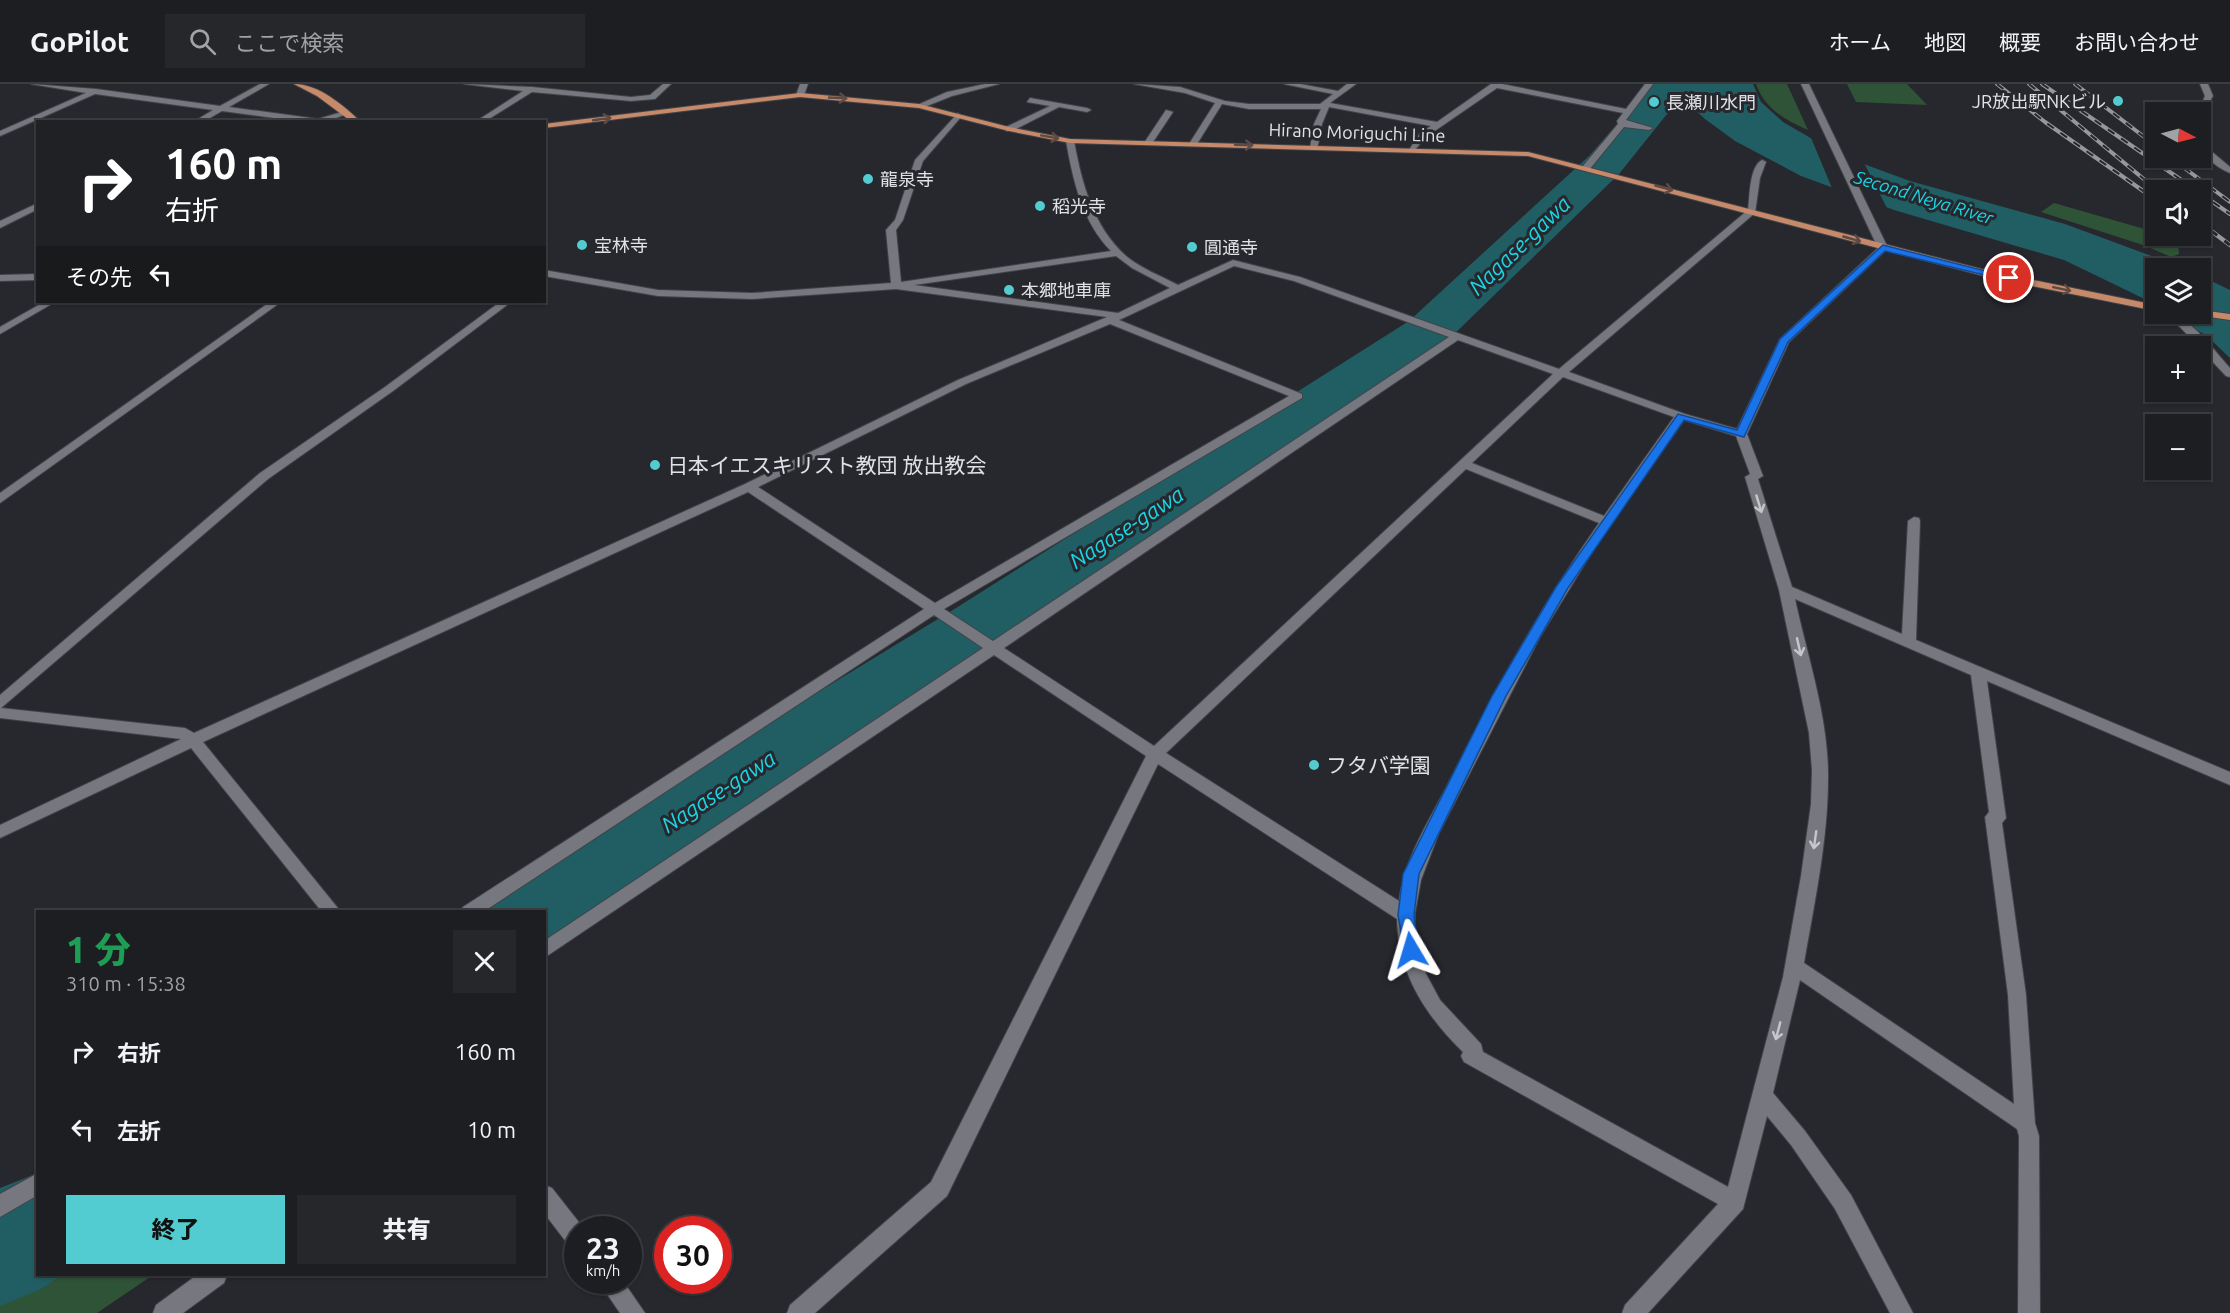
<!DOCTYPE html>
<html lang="ja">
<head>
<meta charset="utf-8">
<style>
  body { margin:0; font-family:Ubuntu,"Noto Sans JP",sans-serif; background:#25272a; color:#f1f3f6; height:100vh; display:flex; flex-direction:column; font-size:22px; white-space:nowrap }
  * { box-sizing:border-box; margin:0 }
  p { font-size:20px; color:#a0a2a5 }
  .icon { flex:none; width:33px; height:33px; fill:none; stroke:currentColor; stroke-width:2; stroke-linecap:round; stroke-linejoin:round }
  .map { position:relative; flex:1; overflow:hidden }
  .panel { position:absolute; left:36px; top:826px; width:510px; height:366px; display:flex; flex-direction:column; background:#1d1e22; border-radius:0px; box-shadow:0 2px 4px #0004,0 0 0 2px #3b3c40 }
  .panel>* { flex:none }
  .guide { position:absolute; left:36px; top:36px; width:510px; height:183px; border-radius:0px; box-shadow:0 2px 4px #0004,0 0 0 2px #3b3c40; background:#202124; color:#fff; overflow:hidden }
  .needle { width:39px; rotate:96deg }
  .buttons { position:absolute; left:2145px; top:18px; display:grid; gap:12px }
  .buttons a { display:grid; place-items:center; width:66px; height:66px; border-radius:0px; background:#1d1e22; box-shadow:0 2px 4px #0004,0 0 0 2px #3b3c40; font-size:30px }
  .speed { position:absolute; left:564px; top:1132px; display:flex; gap:12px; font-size:30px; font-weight:700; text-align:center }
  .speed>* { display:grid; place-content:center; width:78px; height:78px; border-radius:50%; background:#1d1e22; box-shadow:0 2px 4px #0004,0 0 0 2px #3b3c40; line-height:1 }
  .speed small { font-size:15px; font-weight:400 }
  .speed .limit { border:9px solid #d22; background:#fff; color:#111 }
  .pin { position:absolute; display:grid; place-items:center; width:51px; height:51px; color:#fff; margin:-26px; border:3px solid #fff; border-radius:50%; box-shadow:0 2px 6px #0007 }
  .me { position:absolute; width:66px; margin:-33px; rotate:353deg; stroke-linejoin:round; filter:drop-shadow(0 0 4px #0008) }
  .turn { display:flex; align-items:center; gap:21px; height:126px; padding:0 30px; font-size:27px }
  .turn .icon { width:78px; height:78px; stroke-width:2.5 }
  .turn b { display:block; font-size:42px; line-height:51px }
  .then { display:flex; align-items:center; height:57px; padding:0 30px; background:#0003; gap:12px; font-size:22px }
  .round { display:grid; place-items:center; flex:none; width:63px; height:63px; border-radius:0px; background:#25272a }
  .head { display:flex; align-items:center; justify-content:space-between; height:102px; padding:0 30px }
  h1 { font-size:36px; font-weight:800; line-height:45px; color:#1e9e55 }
  .primary-button { display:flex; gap:12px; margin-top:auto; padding:12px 30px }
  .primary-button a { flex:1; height:69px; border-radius:0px; background:#52ccd0; color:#111; font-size:24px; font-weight:800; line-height:69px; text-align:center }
  .primary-button a+a { background:#25272a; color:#f1f3f6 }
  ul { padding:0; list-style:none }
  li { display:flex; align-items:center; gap:18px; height:78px; padding:0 30px }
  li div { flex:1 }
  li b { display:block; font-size:22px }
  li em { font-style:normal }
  header { display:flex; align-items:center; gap:36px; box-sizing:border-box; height:84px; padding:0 30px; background:#1d1e22; border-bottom:2px solid #3b3c40 }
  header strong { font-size:28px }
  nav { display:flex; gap:33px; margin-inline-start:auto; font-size:21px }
  .search { width:420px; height:54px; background:#25272a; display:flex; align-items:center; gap:15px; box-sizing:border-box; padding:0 21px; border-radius:0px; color:#a0a2a5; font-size:22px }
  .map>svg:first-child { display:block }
  .green { fill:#2f5337 }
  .water { fill:#205e63 }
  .pier { fill:#27282e }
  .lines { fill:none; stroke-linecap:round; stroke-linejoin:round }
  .river { fill:#205e63; fill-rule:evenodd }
  .minor-casing { stroke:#424347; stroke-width:2 }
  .major-casing { stroke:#424347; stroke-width:2 }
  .minor { fill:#77787f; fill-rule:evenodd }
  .major { fill:#c68969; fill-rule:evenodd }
  .rail-far1-casing { stroke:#96979b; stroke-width:4 }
  .rail-casing { stroke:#96979b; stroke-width:4.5 }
  .rail-far1 { stroke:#27282e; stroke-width:2; stroke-dasharray:8; stroke-linecap:butt }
  .rail { stroke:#27282e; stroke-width:3; stroke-dasharray:9; stroke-linecap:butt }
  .oneway { stroke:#5f4a43 }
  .oneway2 { stroke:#c6c7cb }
  .route { fill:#1a73e8; stroke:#114b97; stroke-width:1.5 }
  .poi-dot { fill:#52ccd0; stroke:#27282e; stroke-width:2 }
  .labels { text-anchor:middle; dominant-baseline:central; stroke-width:6; stroke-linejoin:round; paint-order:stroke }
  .far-poi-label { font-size:18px; fill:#e0e1e4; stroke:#27282e; text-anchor:start }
  .far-street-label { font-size:18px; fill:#e0e1e4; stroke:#27282e }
  .far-water-label { font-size:18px; font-style:italic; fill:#19d6e5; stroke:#27282e }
  .poi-label { font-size:21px; fill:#e0e1e4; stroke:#27282e; text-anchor:start }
  .water-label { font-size:22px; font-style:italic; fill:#19d6e5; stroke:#27282e }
</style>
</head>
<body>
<header>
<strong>GoPilot</strong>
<div class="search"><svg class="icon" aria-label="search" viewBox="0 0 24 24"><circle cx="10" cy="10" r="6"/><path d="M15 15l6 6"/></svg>ここで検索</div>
<nav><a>ホーム</a><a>地図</a><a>概要</a><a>お問い合わせ</a></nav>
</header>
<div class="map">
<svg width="2230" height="1229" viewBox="0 0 2230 1229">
  <rect width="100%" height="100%" fill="#27282e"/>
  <!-- green -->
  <path class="green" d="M1756 0H1787L1808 46C1785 36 1765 25 1756 0Z
    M1847 0H1907L1927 21 1856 18Z
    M2054 119 2155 148 2156 152H2164L2178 160 2179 170 2171 173 2146 162 2041 128Z
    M37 1181 38 1191H153L97 1229H0V1205Z"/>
  <!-- water -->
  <path class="water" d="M1659 0H1753L1761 18 1783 38 1833 67 1861 79 1910 97 2065 140 2184 184H2156L2155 220 2064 176 1894 126 1801 92 1735 57 1705 35 1680 12 1667 14 1603 92 1589 88Z
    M2201 192 2230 206V274L2207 252 2170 230H2200Z"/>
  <!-- pier -->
  <path class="pier" d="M1809 49 1863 77 1889 128 1834 109Z"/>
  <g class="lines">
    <!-- river -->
    <path class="river" d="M1652 0H1691L1619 90 1445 259 562 854 544 860V828H487L500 802 956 524 1409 237 1589 72Z
      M38 1089V1191H62L39 1206 0 1222V1104Z"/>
    <!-- minor casing -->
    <g class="minor-casing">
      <path id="minor" d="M31 0 96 5 220 22 260 0H269L229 23 318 35 345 27 349 29 326 38H303L222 27 203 38H193L213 26 95 10 0 52V47L86 9Z
        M464 0 532 3 631 13 650 11 663 0H671L655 15 631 17 532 8 484 38H475L523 7Z
        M800 0H808L804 11 800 13 796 11Z
        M985 0H999L952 12 922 24 915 22 947 8Z
        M1134 0 1180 3 1225 17 1249 20H1320L1333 10 1284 0H1300L1338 7 1347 0H1356L1330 19 1437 38 1491 0H1502L1626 25 1645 0H1653L1626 36 1653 44 1649 46 1624 43 1589 86H1583V82L1618 40 1617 37 1623 29 1497 4 1426 53 1413 68 1409 66 1420 49 1431 42 1329 23 1322 40 1317 66 1310 64 1314 40 1321 25H1249L1222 20 1197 60 1193 62 1189 60 1215 19 1185 9Z
        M1801 0H1809L1888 164 1789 258 1747 350 1763 392 1758 395 1792 503 1902 550 1908 437 1914 433 1919 434 1920 437 1916 556 2230 688V701L1987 597 2006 734 2002 739 2026 911 2035 1039 2039 1052 2040 1229H2018L2019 1052 2017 1045 1800 896 1773 1009 1805 1047 1851 1111 1913 1229H1890L1835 1125 1791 1061 1767 1032 1743 1125 1648 1229H1622L1625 1221 1718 1120 1464 978 1461 972 1463 968C1425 931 1398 889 1397 835L1158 680 947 1112 815 1229H787L790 1221 931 1098 1146 672 994 571 544 874V857L983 564 934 531 483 828H460L463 823 924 525 748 408 203 658 341 828H322L191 664 0 754V741L181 655 0 634V611L260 389 385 303 500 218H511L393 307 268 395 1 624 185 644 194 649 745 400 958 296 1107 233 896 205 752 215 658 212 544 192V186L658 206 752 209 891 199 886 146 895 136 915 76 958 29 961 33 923 77 903 136 896 146 901 198 1111 167C1082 138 1073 96 1066 57L1070 55 1074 57C1082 100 1093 142 1126 172 1140 184 1161 192 1178 201L1233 176 1300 193 1559 285 1748 126C1750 112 1749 83 1762 76L1766 78 1760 94 1755 129 1569 288 1685 330 1737 345 1780 255 1878 164ZM1116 172 1132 184 1170 204 1118 229 914 201ZM1234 182 1294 197 1449 253 993 557 944 525 1302 314V310L1119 236ZM1110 240 1289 312 935 519 758 403 966 300ZM1458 256 1553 290 1154 662 1004 564ZM1563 293 1674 333 1604 432 1472 379ZM1684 336 1736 352 1750 390 1745 393 1779 506 1809 649 1812 686 1811 720 1801 792 1783 893 1728 1103 1483 968 1481 960 1440 916 1425 888 1415 850V829L1421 796 1439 749 1540 553 1597 460ZM1466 385 1599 439C1540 523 1492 612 1446 704 1427 740 1404 776 1399 817L1166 669ZM1795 515 1971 591 1989 728 1985 733 2008 911 2014 1020 1804 879C1815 816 1829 751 1828 687 1827 629 1807 571 1795 515Z
        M2200 0H2208L2213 12 2200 34V28H2198L2205 12Z
        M1030 14 1087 24 1091 26 1087 28 1059 23 1012 47H1006V43L1050 22 1027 18Z
        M1166 26 1173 28 1151 61H1145L1144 59Z
        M2200 55 2211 67 2230 83V89C2216 83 2200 71 2200 55Z
        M38 119V125L0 144V137Z
        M38 190V196L0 197V191Z
        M44 218H55L0 250V243Z
        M270 218H281L0 419V409Z
        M2160 230C2188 227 2212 265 2230 284V293L2226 292 2180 243Z
        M38 1089V1111L0 1133V1110Z
        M544 1101 552 1104 585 1146H578V1166L570 1163 544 1129Z
        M197 1191H227L224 1199 183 1229H153L156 1221Z
        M598 1197H623L645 1229H620Z"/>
    </g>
    <!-- major casing -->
    <g class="major-casing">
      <path id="major" d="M294 0C319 0 344 22 361 38H352L317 12Z
        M800 9 919 20 1009 43 1070 55 1528 68 1989 187 2156 221V227L1988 193 1528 72 1070 59 1009 47 919 24 800 13 544 44V40Z
        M2200 226 2230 230V236L2196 231 2195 230H2200Z"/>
    </g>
    <!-- minor -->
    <use href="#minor" class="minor"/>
    <!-- major -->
    <use href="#major" class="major"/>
    <!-- rail-far1 casing -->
    <g class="rail-far1-casing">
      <path id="rail-far1" d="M1997 0 2045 38 2156 116
        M2029 0 2157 106
        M2042 0 2196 106
        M2075 0 2156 62
        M2171 74 2230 118
        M2200 109 2230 130
        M2200 139 2212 148"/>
    </g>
    <!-- rail casing -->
    <g class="rail-casing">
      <path id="rail" d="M2210 146 2230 161"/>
    </g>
    <!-- rail-far1 -->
    <use href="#rail-far1" class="rail-far1"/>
    <!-- rail -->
    <use href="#rail" class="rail"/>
  </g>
  <!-- one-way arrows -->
  <defs><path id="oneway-shaft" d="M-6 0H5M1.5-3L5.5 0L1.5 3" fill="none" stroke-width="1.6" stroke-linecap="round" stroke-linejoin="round" transform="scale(1.5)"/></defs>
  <g class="oneway">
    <use href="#oneway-shaft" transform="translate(838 14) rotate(3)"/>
    <use href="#oneway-shaft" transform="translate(602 35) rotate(-8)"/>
    <use href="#oneway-shaft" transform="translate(1050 53) rotate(10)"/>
    <use href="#oneway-shaft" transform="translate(1244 61) rotate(2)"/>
    <use href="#oneway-shaft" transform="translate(1664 104) rotate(15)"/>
    <use href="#oneway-shaft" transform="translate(1852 155) rotate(16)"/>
    <use href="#oneway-shaft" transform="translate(2062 205) rotate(12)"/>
  </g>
  <g class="oneway2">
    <use href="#oneway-shaft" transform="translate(1759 420) rotate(73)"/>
    <use href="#oneway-shaft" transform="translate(1799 563) rotate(77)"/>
    <use href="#oneway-shaft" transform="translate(1815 756) rotate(98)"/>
    <use href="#oneway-shaft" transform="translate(1778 947) rotate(105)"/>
  </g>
  <!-- route -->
  <path class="route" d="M1883 161 2013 194 2009 197 1885 167 1788 258 1744 353 1684 336 1568 504 1506 612 1419 790 1414 831 1419 866 1417 871H1405L1398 831 1403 790 1492 612 1556 503 1678 330 1737 346 1780 255Z"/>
  <!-- markers -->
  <g class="poi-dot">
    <circle cx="2118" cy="17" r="6"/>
    <circle cx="1654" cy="18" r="6"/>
    <circle cx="868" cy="95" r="6"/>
    <circle cx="1040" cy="122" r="6"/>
    <circle cx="582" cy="161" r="6"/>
    <circle cx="1192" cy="163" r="6"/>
    <circle cx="1009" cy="206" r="6"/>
    <circle cx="655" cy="381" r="6"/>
    <circle cx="1314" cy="681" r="6"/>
  </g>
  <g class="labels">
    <!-- far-poi labels -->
    <g class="far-poi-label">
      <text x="2106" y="17" text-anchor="end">JR放出駅NKビル</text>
      <text x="1666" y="18">長瀬川水門</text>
      <text x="880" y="95">龍泉寺</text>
      <text x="1052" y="122">稻光寺</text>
      <text x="594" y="161">宝林寺</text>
      <text x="1204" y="163">圓通寺</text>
      <text x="1021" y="206">本郷地車庫</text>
    </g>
    <!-- far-street labels -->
    <g class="far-street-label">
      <text transform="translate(1357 48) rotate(2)">Hirano Moriguchi Line</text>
    </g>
    <!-- far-water labels -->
    <g class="far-water-label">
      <text transform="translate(1924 113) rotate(17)">Second Neya River</text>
    </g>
    <!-- poi labels -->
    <g class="poi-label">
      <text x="667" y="381">日本イエスキリスト教団 放出教会</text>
      <text x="1326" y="681">フタバ学園</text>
    </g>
    <!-- water labels -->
    <g class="water-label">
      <text transform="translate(1519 161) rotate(-44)">Nagase-gawa</text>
      <text transform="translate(1126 443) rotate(-33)">Nagase-gawa</text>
      <text transform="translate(718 707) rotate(-33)">Nagase-gawa</text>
    </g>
  </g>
</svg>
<div class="buttons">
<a><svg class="needle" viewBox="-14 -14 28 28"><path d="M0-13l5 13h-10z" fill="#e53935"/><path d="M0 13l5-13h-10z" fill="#a0a2a5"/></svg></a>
<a><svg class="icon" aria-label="sound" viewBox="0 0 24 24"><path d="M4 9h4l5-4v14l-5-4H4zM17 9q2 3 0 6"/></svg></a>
<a><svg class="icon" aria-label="layers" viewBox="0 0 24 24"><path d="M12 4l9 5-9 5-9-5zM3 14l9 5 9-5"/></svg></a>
<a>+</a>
<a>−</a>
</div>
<div class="speed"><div>23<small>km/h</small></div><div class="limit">30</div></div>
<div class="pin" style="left:2009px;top:194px;background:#d93025"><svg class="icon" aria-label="arrive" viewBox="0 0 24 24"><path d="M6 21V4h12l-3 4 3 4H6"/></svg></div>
<svg class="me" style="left:1411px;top:866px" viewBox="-20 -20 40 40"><path d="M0-17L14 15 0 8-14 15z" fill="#1a73e8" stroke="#fff" stroke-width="4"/></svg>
<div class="guide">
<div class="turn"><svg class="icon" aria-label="right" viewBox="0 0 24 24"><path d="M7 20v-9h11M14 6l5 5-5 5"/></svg><div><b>160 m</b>右折</div></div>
<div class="then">その先<svg class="icon" aria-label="left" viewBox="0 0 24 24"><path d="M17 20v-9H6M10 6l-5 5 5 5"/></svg></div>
</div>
<section class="panel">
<div class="head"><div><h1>1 分</h1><p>310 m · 15:38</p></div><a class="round"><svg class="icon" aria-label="close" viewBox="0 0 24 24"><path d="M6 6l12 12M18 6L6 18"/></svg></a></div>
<ul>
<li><svg class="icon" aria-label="right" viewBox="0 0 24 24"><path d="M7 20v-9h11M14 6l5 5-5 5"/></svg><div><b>右折</b></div><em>160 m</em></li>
<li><svg class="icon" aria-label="left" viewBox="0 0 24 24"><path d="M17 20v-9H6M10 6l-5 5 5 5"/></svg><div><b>左折</b></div><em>10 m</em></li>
</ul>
<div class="primary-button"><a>終了</a><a>共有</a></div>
</section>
</div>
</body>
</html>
